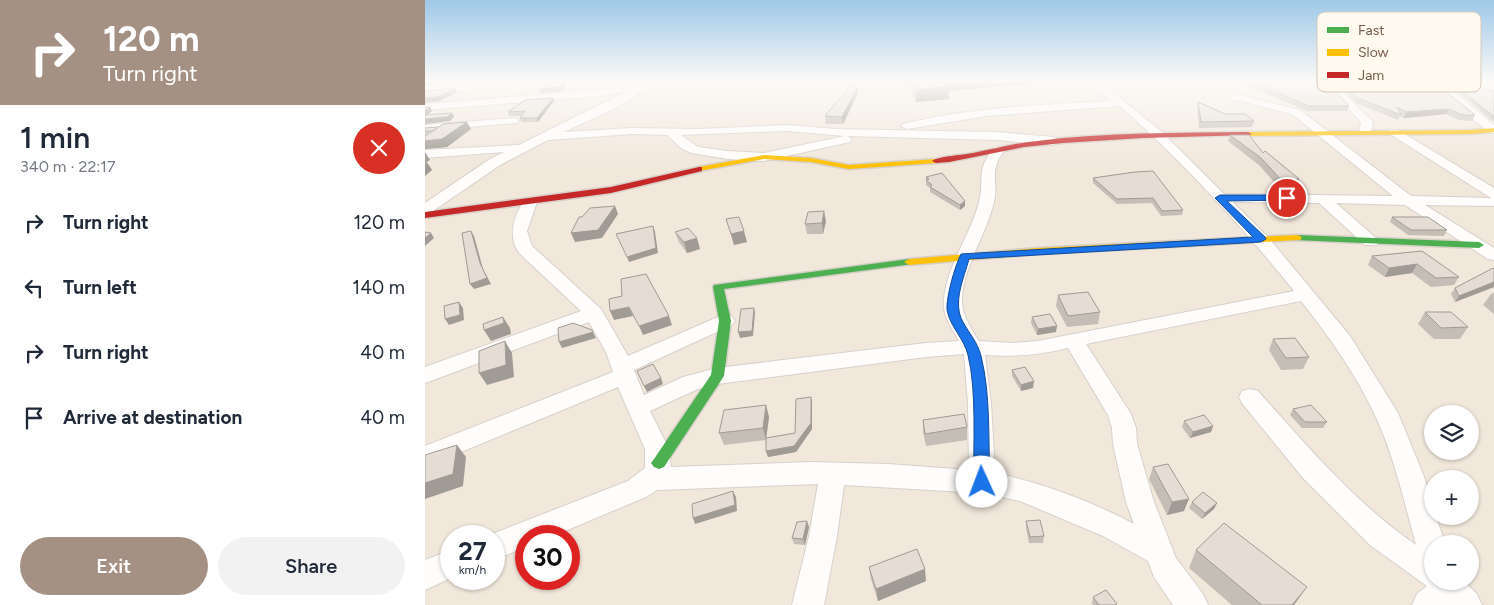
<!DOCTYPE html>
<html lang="en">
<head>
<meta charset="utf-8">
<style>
  body { margin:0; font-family:Figtree,sans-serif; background:#f2f2f3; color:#1f2937; height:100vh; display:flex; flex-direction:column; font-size:19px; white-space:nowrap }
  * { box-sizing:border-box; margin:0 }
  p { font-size:16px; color:#747a83 }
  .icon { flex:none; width:28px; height:28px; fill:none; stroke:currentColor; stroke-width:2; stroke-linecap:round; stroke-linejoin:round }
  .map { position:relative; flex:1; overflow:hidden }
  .side { display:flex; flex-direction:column; background:#fff; width:425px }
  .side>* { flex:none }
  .guide { background:#a49184; color:#fff; overflow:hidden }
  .controls { position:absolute; left:999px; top:405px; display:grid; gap:10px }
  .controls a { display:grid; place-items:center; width:55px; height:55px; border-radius:50%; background:#fff; box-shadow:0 1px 4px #0004; font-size:25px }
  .speed { position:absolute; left:15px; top:525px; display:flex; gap:10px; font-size:25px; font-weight:700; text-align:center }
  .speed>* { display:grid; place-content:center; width:65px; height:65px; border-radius:50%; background:#fff; box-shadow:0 1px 4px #0004; line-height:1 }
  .speed small { font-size:12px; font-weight:400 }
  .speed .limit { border:8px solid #d22; background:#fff; color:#111 }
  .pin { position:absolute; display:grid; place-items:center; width:42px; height:42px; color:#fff; margin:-21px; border:2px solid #fff; border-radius:50%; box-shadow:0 1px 5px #0007 }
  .me { position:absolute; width:55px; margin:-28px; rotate:358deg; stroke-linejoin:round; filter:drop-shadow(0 0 4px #0008) }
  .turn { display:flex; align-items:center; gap:18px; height:105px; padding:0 20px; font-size:22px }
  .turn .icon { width:65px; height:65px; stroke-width:2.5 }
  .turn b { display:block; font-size:35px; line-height:42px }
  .round { display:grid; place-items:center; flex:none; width:52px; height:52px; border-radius:26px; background:#f2f2f3 }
  .overview { display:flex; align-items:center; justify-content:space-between; height:85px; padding:0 20px }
  h1 { font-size:30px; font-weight:600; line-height:38px }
  .primary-button { display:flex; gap:10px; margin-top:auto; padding:10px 20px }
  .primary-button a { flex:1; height:58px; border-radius:30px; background:#a49184; color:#fff; font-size:20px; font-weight:600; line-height:58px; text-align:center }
  .primary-button a+a { background:#f2f2f3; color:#1f2937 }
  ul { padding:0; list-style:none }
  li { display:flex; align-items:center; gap:15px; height:65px; padding:0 20px }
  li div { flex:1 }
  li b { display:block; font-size:19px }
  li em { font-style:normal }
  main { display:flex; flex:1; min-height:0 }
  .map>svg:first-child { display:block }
  .residential { fill:#f1e7db; fill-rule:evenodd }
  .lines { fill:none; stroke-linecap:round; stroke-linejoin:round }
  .street-casing { stroke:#d7d1cb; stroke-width:2 }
  .fast-casing { stroke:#d6d0c8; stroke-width:3 }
  .slow-casing { stroke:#d6d0c8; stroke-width:3 }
  .jam-casing { stroke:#d6d0c8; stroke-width:3 }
  .street { fill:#fefdfc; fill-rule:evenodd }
  .fast { fill:#4caf50; fill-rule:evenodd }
  .slow { fill:#ffc107; fill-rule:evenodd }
  .jam { fill:#c62828; fill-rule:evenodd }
  .wall { fill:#c5beb6 }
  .shaded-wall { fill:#a09b94 }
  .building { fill:#e5ddd4; stroke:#a09b94 }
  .route { fill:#1a73e8; stroke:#114b97 }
  .key { fill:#fff9ef; stroke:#d6cabe; stroke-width:1 }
  .key-label { font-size:14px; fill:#775c4c }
</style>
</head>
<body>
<main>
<section class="side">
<div class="guide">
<div class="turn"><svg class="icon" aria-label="right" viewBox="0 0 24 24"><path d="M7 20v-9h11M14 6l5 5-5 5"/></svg><div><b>120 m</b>Turn right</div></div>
</div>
<div class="overview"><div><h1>1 min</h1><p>340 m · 22:17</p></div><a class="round" style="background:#d93025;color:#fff"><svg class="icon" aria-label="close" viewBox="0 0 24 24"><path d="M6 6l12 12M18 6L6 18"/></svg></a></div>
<ul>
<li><svg class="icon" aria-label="right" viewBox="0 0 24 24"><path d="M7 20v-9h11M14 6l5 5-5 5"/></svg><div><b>Turn right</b></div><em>120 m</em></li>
<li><svg class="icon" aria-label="left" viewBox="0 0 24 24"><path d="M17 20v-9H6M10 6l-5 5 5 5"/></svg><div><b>Turn left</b></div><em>140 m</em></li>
<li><svg class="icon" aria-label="right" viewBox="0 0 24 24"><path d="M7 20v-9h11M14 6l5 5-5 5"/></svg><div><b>Turn right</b></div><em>40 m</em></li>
<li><svg class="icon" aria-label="arrive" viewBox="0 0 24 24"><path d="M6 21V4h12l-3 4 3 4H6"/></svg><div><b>Arrive at destination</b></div><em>40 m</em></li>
</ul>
<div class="primary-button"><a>Exit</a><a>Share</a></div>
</section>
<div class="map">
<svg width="1069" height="605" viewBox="0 0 1069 605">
  <rect width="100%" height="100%" fill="#f8f4ed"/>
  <!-- residential -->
  <path class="residential" d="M0 81H1069V605H0ZM1008 414H1045V451H1008ZM1008 479H1045V516H1008ZM26 536H69V579H26ZM101 536H144V579H101ZM1008 544H1045V581H1008Z"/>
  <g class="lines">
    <!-- street casing -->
    <g class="street-casing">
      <path id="street" d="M73 81H113L108 84 0 93V87Z
        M216 81H226C211 102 163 120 139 132L207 128 274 129 362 125 410 129 572 132 628 137 634 141 628 145 572 140 422 136 427 139 425 142 339 161 303 159 266 153 256 148 242 135 207 134 123 140 75 165 5 213 0 214V203L65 159 79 152 0 158V150L94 145 202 91 174 96 0 110V104L174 90 205 85 209 87ZM362 131 420 136 339 153 303 151 273 147 256 135Z
        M660 81H671L679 86 699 81H717L685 90 738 133 799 194 968 196 867 114 807 99 806 97 811 94 875 110 986 196 1066 198 965 134 963 132 965 130H973L1069 188V206L1000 205 1069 248V260L1063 259 980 205 911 203 952 239 954 242 952 245H940L894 203 808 202 842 236 925 336 973 413 998 474 1008 504V516H1011L1020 544H1008V581H1039L1052 594 1057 605H987L992 594 1002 586 945 545 878 478 817 403 814 397 817 391 825 389 833 391C882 446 930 503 991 545 979 501 969 455 949 413 930 373 904 336 876 301L661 344 706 414 711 428 712 444 729 502 751 558 778 594 783 605H748L729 577 723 561 678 536 595 501 557 493 419 485 412 536 399 605H367L384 536 393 484 232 490 221 497 128 536H101V547L69 560V536H62L203 481 220 468V449L193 387 0 467V446L188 372 181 352 164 322 0 383V367L156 311 94 253C82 235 89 216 100 199H110L112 202 102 231 107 246 176 309 203 356 293 317 300 315 307 317 310 321 307 325 209 370 219 395 258 377 292 368 501 343 534 341C526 327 517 315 519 299 522 264 546 235 554 202 560 178 550 171 569 148L573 147 579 151C563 173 574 180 569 202 562 233 536 271 537 302 538 317 546 328 554 341L586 343 613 341 869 291C816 225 758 162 695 106L562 116 482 129 476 126 478 124C546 107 617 105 687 101ZM643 348 683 415 687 428 688 444 701 502 709 524C666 501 617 483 570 473L566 403 560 355C589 357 614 355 643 348ZM539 354 543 403 544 470 463 464 386 462 246 467 244 449 225 411 273 389 292 384 501 357Z
        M907 81H920L913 85 915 90 947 121 948 126 944 134H936L934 132 936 122 908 93 903 84Z
        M1007 81 1069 86V92L1025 89 1069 125V133L1064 132C1045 116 1021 100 1007 81Z
        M88 118 92 119 94 121 92 123 0 131V125Z
        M26 550V578L0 590V560Z"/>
    </g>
    <!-- fast casing -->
    <g class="fast-casing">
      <path id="fast" d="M872 235 1054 242 1059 245 1054 248 869 240 867 238 869 236Z
        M484 259 488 260 489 262 488 264 299 289 306 321 299 376 239 467 234 469 229 467 226 463 229 459 286 375 294 321 288 287 289 285Z"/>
    </g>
    <!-- slow casing -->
    <g class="slow-casing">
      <path id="slow" d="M1069 128V132L1046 134 823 136 819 134 823 132 1046 130Z
        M339 155 386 158 424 165 511 159 515 161 511 163 424 169 386 162 339 159 274 171 270 169 274 167Z
        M872 235 875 236 877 238 875 240 613 254 484 265 479 262 484 259 613 248Z"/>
    </g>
    <!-- jam casing -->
    <g class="jam-casing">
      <path id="jam" d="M823 132 827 134 825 135 718 138 638 143 599 147 524 162 511 163 507 161C514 156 538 155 548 153 569 149 590 143 612 141 682 132 753 133 823 132Z
        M274 167H277V171L186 193 0 218V212L186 187Z"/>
    </g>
    <!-- street -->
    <use href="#street" class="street"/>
    <!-- fast -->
    <use href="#fast" class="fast"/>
    <!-- slow -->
    <use href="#slow" class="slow"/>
    <!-- jam -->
    <use href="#jam" class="jam"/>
  </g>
  <!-- wall -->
  <path class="wall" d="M482 81H616V83L523 91 524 99 491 102Z
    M813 81H904L909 89 924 106 922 111H882Z
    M917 81 1020 91 1050 115 1047 121 1034 120 1021 114 979 118 975 116 973 120 931 103 917 89 915 86Z
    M1027 81H1069V84Z
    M433 86V93L418 124H401L400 116Z
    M1033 87 1069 91V122L1068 121 1031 91Z
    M129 101 113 122H96L95 118 97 116H84L83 112Z
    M773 102 800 114 829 121 827 127 774 128 772 107Z
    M0 128 46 129 22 147 0 149V136L1 135H0Z
    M805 135 838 153 874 179 872 186 855 189 834 165 803 141Z
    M710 172 758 210 757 215 736 216 727 203 692 204 668 183V178Z
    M501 177 540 206 535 210 505 192V188L501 185Z
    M967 217 1022 230 1019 236 983 235 965 222Z
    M301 219 322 242 309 245Z
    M401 221 398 234H382L380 224Z
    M250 232 275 249 262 253 254 242Z
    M997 251 1034 277 1029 285 1006 287 987 273 960 277 943 265 947 256Z
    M1069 269V287L1030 302 1026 294 1030 288Z
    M1069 293V314L1058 305 1066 294Z
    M633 295 675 312 673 324 642 327 631 306Z
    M1000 312 1043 327 1035 339H1009L993 324Z
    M607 317 631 332 612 335 606 323Z
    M848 339 884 357 878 369 856 370 844 350Z
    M587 370 608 388 596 391 587 376Z
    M386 397 387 403V429L371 452 343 457 341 451V440L299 445 294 433 341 405 344 417 341 438 370 433Z
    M868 409 902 422 898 428H877L865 415Z
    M498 420 542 427V440L501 446 498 432Z
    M759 421 788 426 786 432 765 438 757 427Z
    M728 467 759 511 742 515 724 479Z
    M767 502 792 503 789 509 777 519 764 508Z
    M601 521 619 536 618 543H604L601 527Z
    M384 527 380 545 369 544 367 538Z
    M771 550 869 605H807L764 568Z
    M444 567 501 581 453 601 446 579Z
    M668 597 692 604 691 605H668L667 603Z"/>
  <!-- shaded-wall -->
  <path class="shaded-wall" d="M0 81H49L0 85Z
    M515 81H616V83L523 91 524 99 491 102V90Z
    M140 82 141 86 137 91 116 93 114 89Z
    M433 86V93L418 124 417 117Z
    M30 88 32 92 15 101 0 103V98Z
    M128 98 129 101 113 122 112 118Z
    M5 107 7 111 0 117V111Z
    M1024 109 1021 114 979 118 981 112Z
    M27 113 29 117 25 121 0 124V119Z
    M42 122 46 129 22 147 0 149V141Z
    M0 152 5 160 0 163Z
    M2 162 7 170 0 176V164Z
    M874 179 872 186 855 189 858 182Z
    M540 201V206L535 210V205Z
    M190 206 193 214 177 238 150 242 146 233Z
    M399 211 401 221 398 234 397 223Z
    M228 226 230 232 233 253 204 262 202 257Z
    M46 231 49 236 58 269 66 284 49 289 45 284 55 263Z
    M319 231 322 242 309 245 306 234Z
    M6 233 9 238 0 246V238Z
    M272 238 275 249 262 253 259 242Z
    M992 264 987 273 960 277 964 268Z
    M1069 282V287L1030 302 1034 296Z
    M34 302 38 308 39 320 24 325 20 319Z
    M204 307 208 316 189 320 185 311Z
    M329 308 330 313 328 336 315 338 313 332Z
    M244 316 247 325 218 335 214 326Z
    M78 317 85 328 86 334 66 341 59 330Z
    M632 326 631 332 612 335 613 329Z
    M168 332 171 338 137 348 134 342Z
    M80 341 87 353 89 377 62 385 54 373Z
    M236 378 238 384 222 392 219 386Z
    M609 381 608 388 596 391V385Z
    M386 397 387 403V429L371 452 343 457 341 451 369 446Z
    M341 405 344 417 341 440 338 428Z
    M788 426 786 432 765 438 768 432Z
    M32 445 41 457 38 486 0 499V483Z
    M308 491 311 497 312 511 270 524 268 518Z
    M764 499 759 511 742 515 747 502Z
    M792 503 789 509 777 519 780 513Z
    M382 521 384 527 380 545 378 539Z
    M500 569 501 581 453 601 451 589Z
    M882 587 869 605H867Z"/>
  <!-- building -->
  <path class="building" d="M125 81H136L140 82 136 87 114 89Z
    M487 81H516L523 86 491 90Z
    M826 81H904L909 89 924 106H883Z
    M917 81H1011L1020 91 1050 115H1037L1024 109 981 112 972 107 976 115 933 98 918 84Z
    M428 83 433 86 417 117 400 116Z
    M1033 87 1067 90 1069 91V117Z
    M30 88 13 97 0 98V91Z
    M128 98 112 118H95L100 111 83 112 100 100Z
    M773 102 800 114H820L829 121 776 122Z
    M0 107H5L0 111Z
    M27 113 22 117 0 119V115Z
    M42 122 17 139 0 141V136L18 124Z
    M13 127 8 131H0V128Z
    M805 135H824L838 153 840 151 874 179 858 182 836 158Z
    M728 171 758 210 737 211 728 198 692 199 668 178 710 172Z
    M517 173 540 201 535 205 505 187 507 185 501 180 504 179 501 177Z
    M190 206 173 230 146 233 154 217H157L165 208Z
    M399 211 397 223 380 224 383 212Z
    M314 217 319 231 306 234 301 219Z
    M967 217H1003L1022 230H986Z
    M228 226 231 248 202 257 191 234Z
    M263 228 272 238 259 242 250 232Z
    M46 231 55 263 62 278 45 284 37 233Z
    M0 232 6 233 0 238Z
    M997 251 1034 277 1011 278 992 264 964 268 947 256Z
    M1068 268 1069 269V282L1034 296 1030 288Z
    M221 274 244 316 214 326 204 307 185 311 184 299 197 296 196 279Z
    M663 292 675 312 643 316 633 295Z
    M34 302 35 315 20 319 19 306Z
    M329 308 327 331 313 332 316 309Z
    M1000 312H1026L1043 327 1016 328Z
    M625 314 632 326 613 329 607 317Z
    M78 317 79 323 59 330 58 324Z
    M148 323 167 330 168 332 134 342 133 328Z
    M870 338 884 357 861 358 848 339Z
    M80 341 81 365 54 373V351Z
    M228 364 236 378 219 386 212 371Z
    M600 367 609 381 596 385 587 370Z
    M386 397V423L369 446 341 451V438L370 433 371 399Z
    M341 405 338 428 294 433 299 410Z
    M886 405 902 422H880L868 409Z
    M539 414 542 427 500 434 498 420Z
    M779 415 788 426 768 432 759 421Z
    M32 445 28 474 0 483V455Z
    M743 464 764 499 747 502 728 467Z
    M308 491 310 505 268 518 267 504Z
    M778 492 792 503 780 513 767 502Z
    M615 520 619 536 605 537 601 521Z
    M382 521 378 539 367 538 372 522Z
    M799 523 882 587 867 605H837L771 550Z
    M492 549 500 569 451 589 444 567Z
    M681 590 692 604 690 605H674L668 597Z"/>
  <!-- sky -->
  <linearGradient id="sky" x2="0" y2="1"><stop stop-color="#9ec8e8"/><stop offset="0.49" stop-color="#fcfaf7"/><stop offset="1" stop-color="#fcfaf7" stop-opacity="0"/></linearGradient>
  <rect width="1069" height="166" fill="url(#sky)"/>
  <!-- route -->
  <path class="route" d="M795 195H862L866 198 862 200 802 201 840 237 841 239 836 242 544 259C539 278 527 303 538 322 544 333 553 343 556 356 566 396 563 441 565 482L562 486 557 488 551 486 549 482C548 443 552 392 543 355 539 338 525 327 522 310 521 297 530 266 536 254L828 237 792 200 790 198Z"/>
  <!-- legend -->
  <rect x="892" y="12" width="164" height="80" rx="8" class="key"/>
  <rect x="902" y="27" width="22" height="6" fill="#4caf50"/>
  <rect x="902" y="49" width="22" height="7" fill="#ffc107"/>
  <rect x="902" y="72" width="22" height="6" fill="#c62828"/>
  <g class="key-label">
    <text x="933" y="35">Fast</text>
    <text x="933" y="57">Slow</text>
    <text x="933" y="80">Jam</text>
  </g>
</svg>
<div class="controls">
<a><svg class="icon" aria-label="layers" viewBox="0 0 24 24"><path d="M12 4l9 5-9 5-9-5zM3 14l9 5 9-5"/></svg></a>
<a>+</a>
<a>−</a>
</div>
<div class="speed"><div>27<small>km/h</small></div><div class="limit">30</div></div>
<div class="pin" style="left:862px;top:198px;background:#d93025"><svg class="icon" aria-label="arrive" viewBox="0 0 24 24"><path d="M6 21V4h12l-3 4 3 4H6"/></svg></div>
<svg class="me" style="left:557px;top:482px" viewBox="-20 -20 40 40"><circle r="19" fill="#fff"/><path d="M0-13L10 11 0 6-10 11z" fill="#1a73e8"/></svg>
</div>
</main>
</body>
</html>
